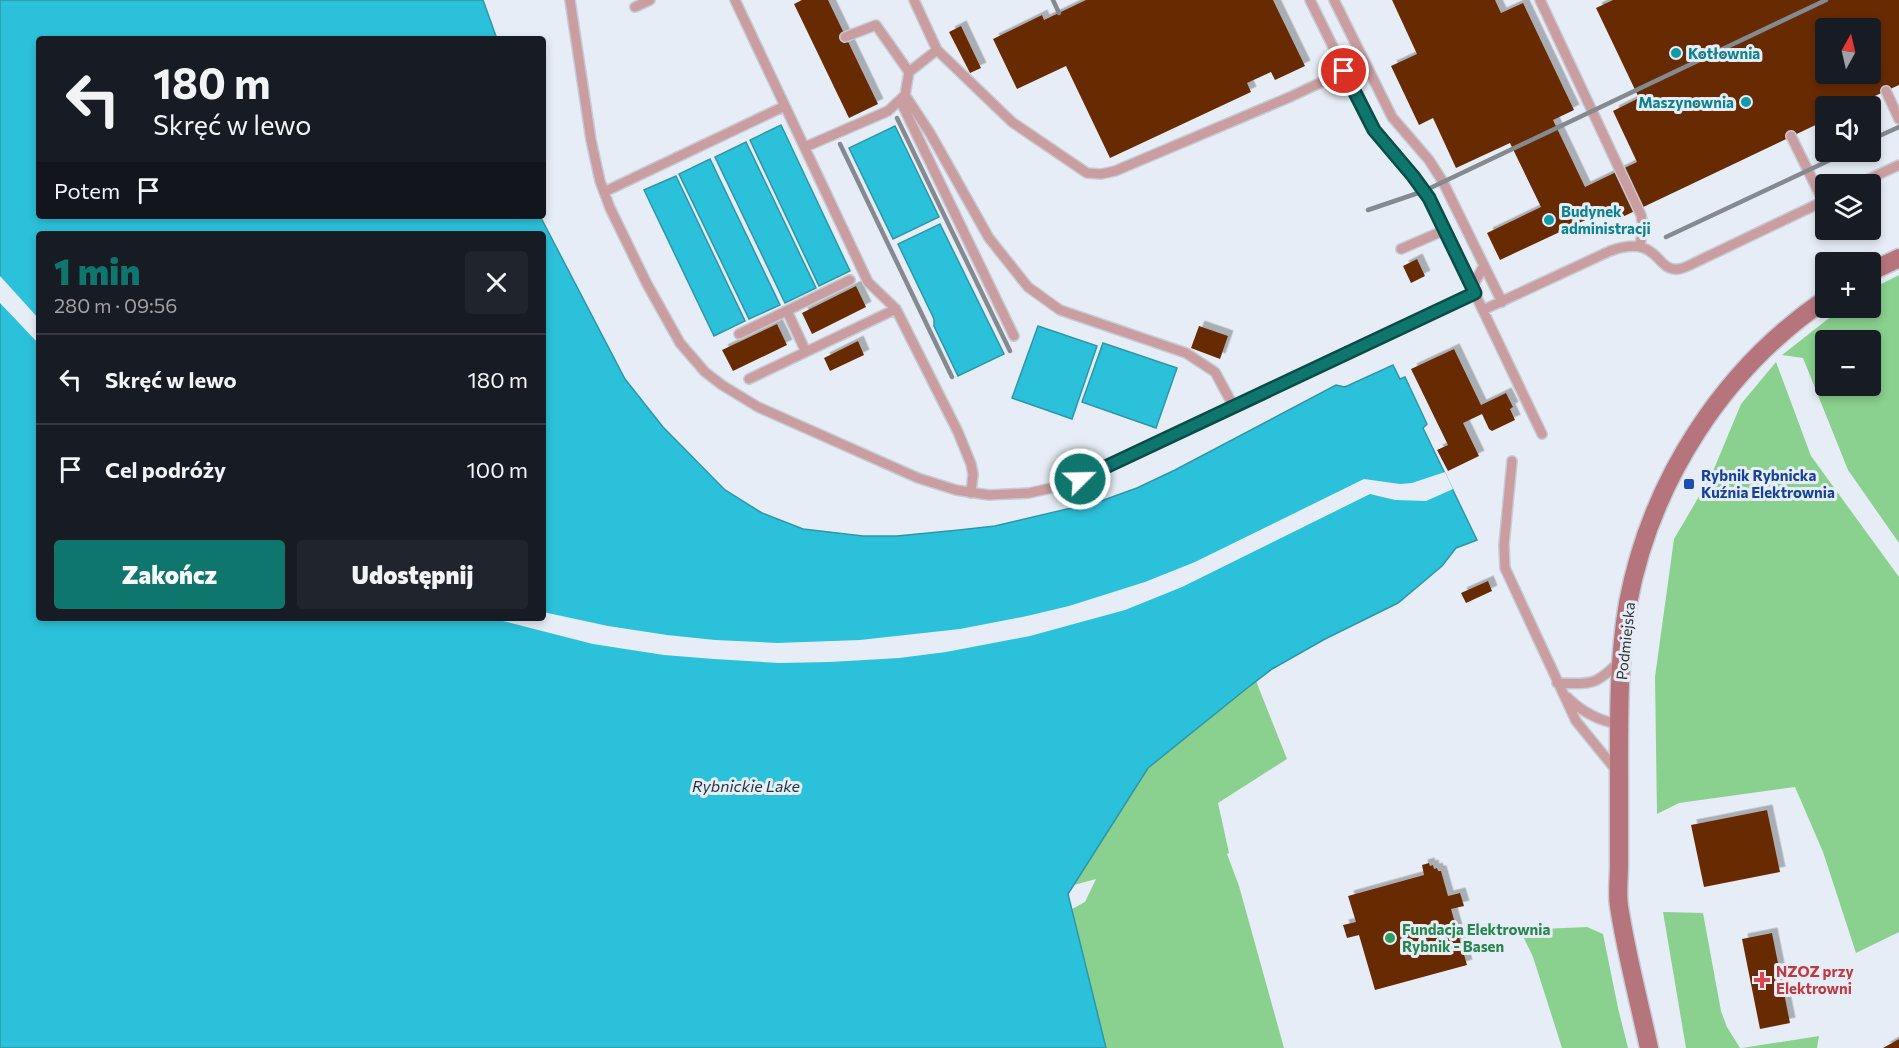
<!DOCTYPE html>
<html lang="pl">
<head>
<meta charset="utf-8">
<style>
  body { margin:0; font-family:Commissioner,sans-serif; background:#20242c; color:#f1f3f6; height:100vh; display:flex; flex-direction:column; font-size:22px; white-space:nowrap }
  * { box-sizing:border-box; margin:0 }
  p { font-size:20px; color:#9ea1a6 }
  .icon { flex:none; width:33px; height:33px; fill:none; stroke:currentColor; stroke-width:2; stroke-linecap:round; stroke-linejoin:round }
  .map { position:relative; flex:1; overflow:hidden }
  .side { position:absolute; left:36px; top:231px; width:510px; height:390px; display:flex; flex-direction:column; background:#171b24; border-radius:6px; box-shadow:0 3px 9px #0003 }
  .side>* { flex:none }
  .banner { position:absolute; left:36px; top:36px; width:510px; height:183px; border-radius:6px; box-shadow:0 3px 9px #0003; background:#171b24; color:#f1f3f6; overflow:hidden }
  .needle { width:39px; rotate:8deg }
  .fabs { position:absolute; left:1815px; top:18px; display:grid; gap:12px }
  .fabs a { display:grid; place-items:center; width:66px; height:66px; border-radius:6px; background:#171b24; box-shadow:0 3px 9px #0003; font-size:30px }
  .pin { position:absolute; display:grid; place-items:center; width:51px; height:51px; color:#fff; margin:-26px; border:3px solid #fff; border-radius:50%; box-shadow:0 2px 6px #0007 }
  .me { position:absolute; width:66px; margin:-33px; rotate:67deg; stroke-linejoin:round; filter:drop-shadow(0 0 4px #0008) }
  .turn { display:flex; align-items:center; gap:21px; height:126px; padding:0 18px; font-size:27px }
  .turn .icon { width:78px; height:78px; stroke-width:2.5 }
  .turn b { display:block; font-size:42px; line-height:51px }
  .then { display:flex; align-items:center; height:57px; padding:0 18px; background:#0003; gap:12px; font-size:22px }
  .round { display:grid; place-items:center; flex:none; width:63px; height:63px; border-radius:6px; background:#20242c }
  .head { display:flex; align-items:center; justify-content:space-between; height:102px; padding:0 18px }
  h1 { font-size:36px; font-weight:800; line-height:45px; color:#0f766e }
  .primary-button { display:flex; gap:12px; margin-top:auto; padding:12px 18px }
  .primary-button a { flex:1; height:69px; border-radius:6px; background:#0f766e; color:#fff; font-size:24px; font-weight:800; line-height:69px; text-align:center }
  .primary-button a+a { background:#20242c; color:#f1f3f6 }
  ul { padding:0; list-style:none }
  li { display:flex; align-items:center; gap:18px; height:90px; padding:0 18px; border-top:2px solid #363941 }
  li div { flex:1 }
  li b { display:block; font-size:22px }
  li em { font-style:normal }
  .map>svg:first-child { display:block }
  .green { fill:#8ad08e; fill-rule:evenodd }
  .water { fill:#2cc1da; stroke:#2d96a8; stroke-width:1.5; fill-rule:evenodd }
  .pier { fill:#e7edf6 }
  .building { fill:#682c05; fill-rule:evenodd; filter:url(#shadow) }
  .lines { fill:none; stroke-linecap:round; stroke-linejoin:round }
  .lane-casing { stroke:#c6cbd3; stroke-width:12 }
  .secondary-casing { stroke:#c6cbd3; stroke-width:21 }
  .lane { stroke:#ca9da1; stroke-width:9 }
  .secondary { stroke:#b6757d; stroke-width:18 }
  .rail { stroke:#858990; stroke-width:4.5 }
  .route-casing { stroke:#0a4d48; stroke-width:15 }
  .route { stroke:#0f766e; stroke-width:10 }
  .culture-dot { fill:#0f9aa8; stroke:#e7edf6; stroke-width:2 }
  .transit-dot { fill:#1a4fb4; stroke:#e7edf6; stroke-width:2 }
  .leisure-dot { fill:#2e9e5b; stroke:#e7edf6; stroke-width:2 }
  .health-dot { fill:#e0444e; stroke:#e7edf6; stroke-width:2 }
  .labels { text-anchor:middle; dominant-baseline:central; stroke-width:6; stroke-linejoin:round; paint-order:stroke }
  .culture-label { font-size:15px; font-weight:bold; fill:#0d838f; stroke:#e7edf6; text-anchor:start }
  .transit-label { font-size:15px; font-weight:bold; fill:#164399; stroke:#e7edf6; text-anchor:start }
  .street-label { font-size:15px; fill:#2f3135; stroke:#e7edf6 }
  .leisure-label { font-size:15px; font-weight:bold; fill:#27864d; stroke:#e7edf6; text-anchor:start }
  .health-label { font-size:15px; font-weight:bold; fill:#be3a42; stroke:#e7edf6; text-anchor:start }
  .water-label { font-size:16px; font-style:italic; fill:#1e353a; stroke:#e7edf6 }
</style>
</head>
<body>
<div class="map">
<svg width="1899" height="1048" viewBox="0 0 1899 1048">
  <defs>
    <filter id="shadow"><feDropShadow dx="5.5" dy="-5.5" stdDeviation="0" flood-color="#0004"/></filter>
  </defs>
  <rect width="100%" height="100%" fill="#e7edf6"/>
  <!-- green -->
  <path class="green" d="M1899 275V543L1848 470 1803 358 1782 355 1842 308H1870L1871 289ZM1826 340H1870V386H1826Z
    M1776 362 1811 456 1899 577V932L1856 953 1823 852 1795 787 1679 803 1657 814 1655 677 1674 539 1711 476 1741 404Z
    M1256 681 1287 759 1218 803 1229 853 1227 854 1239 886 1284 1048H1106L1072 909 1085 902 1096 879 1074 885 1148 768Z
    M1663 912 1703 913 1721 1011 1727 1027 1740 1048H1686Z
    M1587 927 1603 934 1618 1008 1628 1048H1562L1533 957 1520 930Z
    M1819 1036 1817 1048H1742Z"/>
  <!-- water -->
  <path class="water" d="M0 0H483L497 39H39V216H540L625 379 663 427 725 490 762 513 803 529 863 536H897L959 530 995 526 1101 501 1137 488 1175 470 1336 385 1345 387 1393 365 1400 379 1405 377 1427 424 1423 428 1477 540 1456 548 1442 566 1398 603 1325 639 1272 669 1246 689 1148 768 1068 894 1106 1048H0ZM39 234H543V618H39Z
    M781 125 850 271 819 286 750 140Z
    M895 126 939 217 893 239 849 148Z
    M746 142 816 288 785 303 715 157Z
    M710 159 780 305 749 319 679 174Z
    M676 176 745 321 714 336 644 190Z
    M940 224 1004 354 958 376 934 326V319L898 244Z
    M1038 326 1097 346 1072 419 1012 398Z
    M1103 343 1177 368 1156 428 1082 402Z"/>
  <!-- pier -->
  <path class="pier" d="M0 276 39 319V344L0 303Z
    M1445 472 1453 489 1426 501 1395 500 1370 494 1182 587 1125 610 1030 636 946 652 899 658 830 662 779 663 714 659 664 655 593 644 491 618H543V612L608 626 667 635 715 640 777 643 860 640 960 629 1027 616 1069 606 1145 582 1195 562 1364 479 1400 484 1412 483Z"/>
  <!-- building -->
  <path class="building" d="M802 0H828L878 104 849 118 794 4Z
    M1086 0H1273L1305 66 1275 80 1271 72 1247 83 1251 92 1110 158 1066 66 1017 89 993 39 1042 15 1044 20Z
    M1392 0H1495L1501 13 1523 3 1574 110 1553 120 1585 187 1637 162 1613 111 1639 98 1596 8 1613 0H1899V85L1853 106H1826V120L1616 220 1611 208 1500 260 1487 233 1541 207 1510 143 1456 168 1433 118 1419 125 1391 66 1417 54ZM1826 28H1870V74H1826Z
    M961 26 981 68 970 73 949 32Z
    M1417 259 1425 276 1411 283 1403 266Z
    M856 286 866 307 812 334 802 313Z
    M777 324 787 345 733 371 722 350Z
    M1199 326 1228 336 1220 359 1191 348Z
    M858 341 864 355 830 371 824 358Z
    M1454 349 1481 405 1506 393 1513 407 1510 409 1515 420 1492 431 1489 429 1482 414 1463 423 1479 456 1448 471 1437 450 1448 445 1411 369Z
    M1488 581 1492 591 1466 603 1461 593Z
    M1767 810 1780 872 1704 887 1691 825Z
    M1429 863 1430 866 1433 865 1434 869 1437 868 1438 871H1441L1448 896 1460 893 1464 906 1451 909 1467 965 1375 990 1359 935 1347 938 1343 925 1356 922 1348 896 1424 875 1422 865Z
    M1772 933 1790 1023 1760 1029 1742 939Z
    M1899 1039V1048H1883Z"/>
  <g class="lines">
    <!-- lane casing -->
    <g class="lane-casing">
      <path id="lane" d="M570 0 591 140 600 181 610 208 647 284 680 343 705 372 722 385 758 407 918 478 956 490 989 495 1029 493 1056 487 1092 474 1475 293
        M735 0 868 282 896 309 958 432 971 464 973 474 971 493
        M914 0 937 50 1012 122 1087 173 1101 174 1115 171 1290 97 1345 71
        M1310 0 1374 130 1420 184 1435 210 1542 434
        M1334 0 1392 117 1429 160 1443 182 1502 302
        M1540 0 1641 215 1643 226 1640 246
        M635 7 650 0
        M845 37 876 25 909 72
        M1886 91 1899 119
        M905 95 930 133 989 238 1028 287 1060 310 1186 353 1215 372 1234 407
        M900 100 1014 336
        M1791 136 1823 201
        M805 147 888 111 905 95 909 72 937 50
        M1858 184 1899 165
        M604 192 785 106
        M1401 249 1445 230
        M1472 288 1484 265
        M1483 310 1610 251C1660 233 1655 272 1678 269 1682 269 1688 266 1692 264L1826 200
        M787 311 806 352
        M739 334 850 280
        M749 379 896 309
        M1512 461 1504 545 1505 568 1576 721 1616 770
        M1557 683C1592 684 1595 686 1620 661
        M1567 697C1582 712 1599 721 1619 724"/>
    </g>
    <!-- secondary casing -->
    <g class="secondary-casing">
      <path id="secondary" d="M1870 272 1899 258
        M1649 1048C1639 1001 1626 953 1619 906 1617 893 1619 878 1619 865 1619 836 1619 808 1619 779 1619 721 1618 660 1628 603 1651 481 1723 369 1826 299"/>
    </g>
    <!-- lane -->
    <use href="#lane" class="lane"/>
    <!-- secondary -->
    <use href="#secondary" class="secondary"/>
    <!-- rail -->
    <path class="rail" d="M1053 0 1059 13
      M897 118 1010 351
      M1870 140 1899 127
      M840 144 952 377
      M1368 210 1424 191 1826 0
      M1666 237 1847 152"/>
  </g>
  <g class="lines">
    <!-- route casing -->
    <g class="route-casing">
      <path id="route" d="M1080 479 1475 293 1429 198 1413 176 1374 130 1344 71"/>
    </g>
    <!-- route -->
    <use href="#route" class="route"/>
  </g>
  <!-- markers -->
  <g class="culture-dot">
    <circle cx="1676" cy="53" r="6"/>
    <circle cx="1746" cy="102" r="6"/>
    <circle cx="1549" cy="220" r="6"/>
  </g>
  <rect class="transit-dot" x="1683" y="478" width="12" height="12" rx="3"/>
  <circle class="leisure-dot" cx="1390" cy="938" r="6"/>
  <path class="health-dot" d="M1759 971h6v6h6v6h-6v6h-6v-6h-6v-6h6z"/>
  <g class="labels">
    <!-- culture labels -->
    <g class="culture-label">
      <text x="1688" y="53">Kotłownia</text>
      <text x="1734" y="102" text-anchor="end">Maszynownia</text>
      <text x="1561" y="211">Budynek<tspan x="1561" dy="17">administracji</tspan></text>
    </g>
    <!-- transit labels -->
    <g class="transit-label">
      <text x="1701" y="475">Rybnik Rybnicka<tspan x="1701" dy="17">Kuźnia Elektrownia</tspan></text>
    </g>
    <!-- street labels -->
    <g class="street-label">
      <text transform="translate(1625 641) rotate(-84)">Podmiejska</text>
    </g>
    <!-- leisure labels -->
    <g class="leisure-label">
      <text x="1402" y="929">Fundacja Elektrownia<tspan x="1402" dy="17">Rybnik - Basen</tspan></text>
    </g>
    <!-- health labels -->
    <g class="health-label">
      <text x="1776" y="971">NZOZ przy<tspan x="1776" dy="17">Elektrowni</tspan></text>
    </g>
    <!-- water labels -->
    <g class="water-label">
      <text x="746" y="785">Rybnickie Lake</text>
    </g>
  </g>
</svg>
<div class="fabs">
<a><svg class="needle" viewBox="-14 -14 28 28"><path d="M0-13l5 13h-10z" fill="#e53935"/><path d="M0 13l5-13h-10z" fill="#9ea1a6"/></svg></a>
<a><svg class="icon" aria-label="sound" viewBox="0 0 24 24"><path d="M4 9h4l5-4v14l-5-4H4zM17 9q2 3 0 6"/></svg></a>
<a><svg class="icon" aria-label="layers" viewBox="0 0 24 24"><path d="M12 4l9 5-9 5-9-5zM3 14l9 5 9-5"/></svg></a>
<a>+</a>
<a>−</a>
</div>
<div class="pin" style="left:1344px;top:71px;background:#d93025"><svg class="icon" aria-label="arrive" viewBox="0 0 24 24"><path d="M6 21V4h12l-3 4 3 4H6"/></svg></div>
<svg class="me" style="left:1080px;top:479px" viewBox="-20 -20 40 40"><circle r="17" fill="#0f766e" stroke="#fff" stroke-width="3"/><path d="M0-11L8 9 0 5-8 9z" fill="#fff"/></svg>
<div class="banner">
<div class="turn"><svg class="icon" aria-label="left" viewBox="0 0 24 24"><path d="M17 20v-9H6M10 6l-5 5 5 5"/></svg><div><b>180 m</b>Skręć w lewo</div></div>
<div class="then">Potem<svg class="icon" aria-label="arrive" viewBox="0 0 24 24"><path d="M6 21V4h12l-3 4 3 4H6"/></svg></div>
</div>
<section class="side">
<div class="head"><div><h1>1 min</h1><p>280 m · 09:56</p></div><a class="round"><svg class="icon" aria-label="close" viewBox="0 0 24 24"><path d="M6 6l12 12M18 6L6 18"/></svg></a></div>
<ul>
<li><svg class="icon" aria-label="left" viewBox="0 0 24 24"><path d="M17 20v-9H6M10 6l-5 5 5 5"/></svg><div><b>Skręć w lewo</b></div><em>180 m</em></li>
<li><svg class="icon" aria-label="arrive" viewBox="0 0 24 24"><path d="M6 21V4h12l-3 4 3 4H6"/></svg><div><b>Cel podróży</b></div><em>100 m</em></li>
</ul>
<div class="primary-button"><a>Zakończ</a><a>Udostępnij</a></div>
</section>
</div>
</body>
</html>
